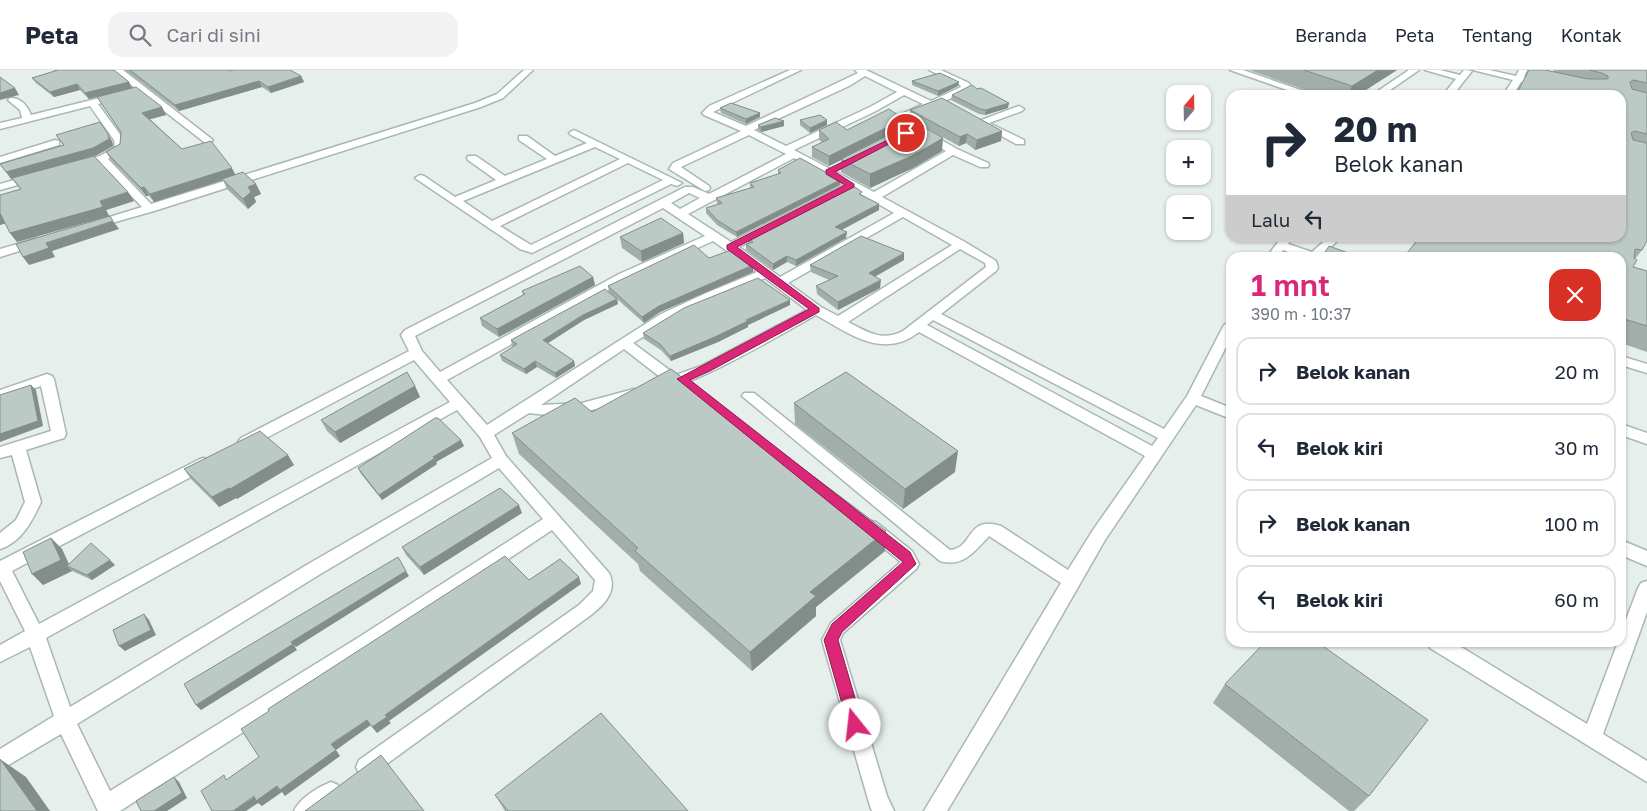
<!DOCTYPE html>
<html lang="id">
<head>
<meta charset="utf-8">
<style>
  body { margin:0; font-family:"Golos Text",sans-serif; background:#f2f2f3; color:#1f2937; height:100vh; display:flex; flex-direction:column; font-size:19px; white-space:nowrap }
  * { box-sizing:border-box; margin:0 }
  p { font-size:16px; color:#747a83 }
  .icon { flex:none; width:28px; height:28px; fill:none; stroke:currentColor; stroke-width:2; stroke-linecap:round; stroke-linejoin:round }
  .map { position:relative; flex:1; overflow:hidden }
  .drawer { position:absolute; left:1226px; top:182px; width:400px; height:395px; display:flex; flex-direction:column; background:#fff; border-radius:15px; box-shadow:0 1px 4px #0004 }
  .drawer>* { flex:none }
  .banner { position:absolute; left:1226px; top:20px; width:400px; height:152px; border-radius:15px; box-shadow:0 1px 4px #0004; background:#fff; color:#1f2937; overflow:hidden }
  .needle { width:32px; rotate:20deg }
  .tools { position:absolute; left:1166px; top:15px; display:grid; gap:10px }
  .tools a { display:grid; place-items:center; width:45px; height:45px; border-radius:10px; background:#fff; box-shadow:0 1px 4px #0004; font-size:25px }
  .pin { position:absolute; display:grid; place-items:center; width:42px; height:42px; color:#fff; margin:-21px; border:2px solid #fff; border-radius:50%; box-shadow:0 1px 5px #0007 }
  .me { position:absolute; width:55px; margin:-28px; rotate:344deg; stroke-linejoin:round; filter:drop-shadow(0 0 4px #0008) }
  .turn { display:flex; align-items:center; gap:18px; height:105px; padding:0 25px; font-size:22px }
  .turn .icon { width:65px; height:65px; stroke-width:2.5 }
  .turn b { display:block; font-size:35px; line-height:42px }
  .then { display:flex; align-items:center; height:48px; padding:0 25px; background:#0003; gap:10px; font-size:19px }
  .round { display:grid; place-items:center; flex:none; width:52px; height:52px; border-radius:15px; background:#f2f2f3 }
  .head { display:flex; align-items:center; justify-content:space-between; height:85px; padding:0 25px }
  h1 { font-size:30px; font-weight:600; line-height:38px; color:#db2777 }
  ul { padding:0; list-style:none }
  li { display:flex; align-items:center; gap:15px; height:68px; margin:0 10px 8px; padding:0 15px; border:2px solid #e0e1e3; border-radius:15px }
  li div { flex:1 }
  li b { display:block; font-size:19px }
  li em { font-style:normal }
  header { display:flex; align-items:center; gap:30px; box-sizing:border-box; height:70px; padding:0 25px; background:#fff; border-bottom:1px solid #e0e1e3 }
  header strong { font-size:24px }
  nav { display:flex; gap:28px; margin-inline-start:auto; font-size:18px }
  .search { width:350px; height:45px; background:#f2f2f3; display:flex; align-items:center; gap:12px; box-sizing:border-box; padding:0 18px; border-radius:15px; color:#747a83; font-size:19px }
  .map>svg:first-child { display:block }
  .lines { fill:none; stroke-linecap:round; stroke-linejoin:round }
  .minor-casing { stroke:#a8b8b2; stroke-width:3 }
  .minor { fill:#fff; fill-rule:evenodd }
  .wall { fill:#a1aea9 }
  .shaded-wall { fill:#838d89 }
  .building { fill:#bbcac4; stroke:#838d89 }
  .route { fill:#db2777; stroke:#8e194d }
</style>
</head>
<body>
<header>
<strong>Peta</strong>
<div class="search"><svg class="icon" aria-label="search" viewBox="0 0 24 24"><circle cx="10" cy="10" r="6"/><path d="M15 15l6 6"/></svg>Cari di sini</div>
<nav><a>Beranda</a><a>Peta</a><a>Tentang</a><a>Kontak</a></nav>
</header>
<div class="map">
<svg width="1647" height="741" viewBox="0 0 1647 741">
  <rect width="100%" height="100%" fill="#e6efeb"/>
  <g class="lines">
    <!-- minor casing -->
    <g class="minor-casing">
      <path id="minor" d="M113 0H123L213 70 208 73 204 72 141 23 98 34 124 70V80L108 89 151 134 475 33 497 24 524 0H533L503 28 481 37 154 141 94 158 90 157 88 155 90 153 142 137 100 93 79 98 74 95 75 93 100 86 115 77 114 70 90 36 0 59V53L22 48 20 40 8 30 10 28C20 27 28 36 31 45L136 19Z
        M790 0H801L713 42 746 56 858 3 855 0H866L931 31 961 17 960 15 929 0H941L969 13 971 18 969 20 905 49 957 79 988 93 989 95 988 97H980L953 85 882 127 965 172 996 191 998 198 996 201 941 244 1164 359 1187 326 1224 255 1231 251V267L1201 326 1231 338V349L1196 335 1105 470 1006 643 947 741H924L1061 513 989 466C975 481 963 498 940 491L742 326 744 323H754L950 480C974 478 966 445 1001 456L1068 500 1093 460 1145 386 919 262C883 290 850 264 816 245 791 259 680 324 660 318L658 315 664 310 624 279 541 335 582 333 634 319 639 321 641 324 639 327C602 338 567 349 529 343L494 365 506 386 609 503C618 521 604 535 591 545L373 704 366 707 359 704 356 697 359 690 579 535 593 521 595 510 552 460 370 581 120 741H98L61 664 0 700V679L54 646 30 577 0 592V575L25 561 0 511V491L198 390 203 388 208 390 211 394 208 398 12 501 39 554 450 332 414 290 251 376 246 377 241 376 238 372 241 368 409 281 401 265 405 260 685 117H693L709 124 786 84 749 65 681 97 709 116 710 118 709 120 705 121 669 99 673 93 741 61 704 45 702 43 709 36ZM865 6 897 22 870 37 786 76 754 60 849 16ZM904 25 923 34 895 47V51L946 81 874 122 794 80 876 41ZM794 88 844 115 731 172 688 144ZM852 119 894 143 780 207 739 177ZM689 123 700 128 680 139 671 133ZM663 138 705 166 619 204 440 302 422 281 415 266ZM903 147 952 175 838 246 821 237 788 213ZM713 171 757 202 704 224 661 244 487 355 447 310 627 210ZM960 179 985 193 986 197 903 261C881 272 868 262 848 252ZM765 208 807 240 701 296 676 305 633 273 684 242ZM933 250 1158 368 1152 376 927 255ZM457 340 480 367 492 388 310 493 70 637 46 568ZM499 398 543 449 356 569 110 721 77 654 322 503Z
        M1230 0H1243L1315 25H1301Z
        M1409 0H1419L1383 25H1372Z
        M1425 0H1440L1460 5 1464 0 1472 1 1453 25H1443L1456 9Z
        M1473 0H1489L1516 6 1519 0H1527L1524 7 1547 14 1542 17 1521 12 1513 25H1503L1513 10Z
        M1019 36 1024 39 1022 41 989 53 1024 70V74H1016L976 52Z
        M574 60 682 113 677 116 671 114 532 183 520 179 415 108 420 105 424 106 455 127 496 110 468 90 467 88 468 86H476L505 106 547 89 519 70V66H527L555 86 587 73 571 65 569 63ZM595 77 620 89 492 151 463 131ZM628 93 663 110 531 175 500 156Z
        M55 70 59 71V75L0 93V87Z
        M35 104 39 105 40 107 39 109 0 120V114Z
        M38 168 42 170 44 172 42 174 0 187V179Z
        M1281 168H1291L1288 174 1312 182 1328 168H1340L1322 186 1323 188H1304L1283 180 1278 188H1266Z
        M1621 286 1647 294V303L1621 295Z
        M47 304 52 306 54 309 66 364 64 368 26 380 41 432C32 451 22 472 0 479V463L16 450 25 432 12 385 0 388V377L51 361 41 316 0 330V320Z
        M1621 354 1647 363V374L1621 365Z
        M870 451 876 452 912 481 919 494 916 499 843 563 840 570 887 726 894 741H872L870 736 822 570 831 553 901 492 864 462 862 457 864 452Z
        M1621 470 1647 481V496L1621 485Z
        M1647 511V542L1603 664 1647 691V712L1430 578 1427 572H1453L1587 654 1618 572H1621V563L1638 518 1641 513Z
        M331 712 338 715 341 722C333 741 314 741 294 741 300 728 318 717 331 712Z"/>
    </g>
    <!-- minor -->
    <use href="#minor" class="minor"/>
  </g>
  <!-- wall -->
  <path class="wall" d="M53 0H114L129 12 132 18 89 29 80 20 54 27 36 13 32 8 55 1Z
    M125 0H229L230 1 301 6 304 12 271 23 262 17 179 41Z
    M1249 0H1397L1358 25H1320Z
    M1529 0 1553 2 1554 0H1647V171L1642 180 1635 189 1633 197 1647 201V282L1621 273V188L1419 168H1621V25H1515Z
    M912 11 959 12 958 16 938 26 912 15Z
    M952 25 1008 38 985 45 979 44 951 30Z
    M97 27 162 37 166 45 150 49 182 79 256 114 261 124 254 127 256 132 248 139 227 119 223 110 154 132 149 126H146L111 90 106 82 120 74 121 63Z
    M720 38 760 43V47L746 54 721 43Z
    M910 40 1002 61 1001 71 975 80 966 73 959 76 909 49Z
    M904 49 903 58 942 81 913 98 870 118 841 102V90L829 96 812 87V77L822 72 819 70V60H847Z
    M800 50 827 55 810 63 800 55Z
    M758 55 784 56 761 62 758 60Z
    M56 65 112 71 113 76 97 85 79 90 134 131 106 140 109 146 17 172 10 163 5 153 0 155 20 119 0 94 63 75Z
    M778 100 840 115 737 167 717 155 706 143V138L718 134 717 133 716 128 750 118V113L778 104Z
    M862 126 879 134V140L842 160 846 168 796 196 787 192 773 200 746 180V174L748 173V168Z
    M683 163 684 173 642 192 622 178 620 167Z
    M709 188 753 195V202L660 242 644 253 617 229 618 234 584 250 548 273 574 291 575 296 556 308 537 297 526 304 502 291 500 285 514 277 512 276 511 270 609 222 608 216Z
    M904 190 875 207 880 218 838 240 817 224 816 216 829 210 811 202 810 195Z
    M593 207 595 215 499 267 482 256 480 248 523 225 522 221Z
    M790 235 748 255V257L718 272 671 291 661 280 644 269 643 263Z
    M415 316 420 327 340 373 327 361 321 350Z
    M794 333 955 402 903 439 795 354Z
    M592 342 885 481 816 537V546L752 601 640 501 638 494 519 384 512 363Z
    M464 376 436 392 437 394 382 430 361 404 358 398Z
    M294 395 237 429 236 428 219 437 191 409 184 399Z
    M522 443 424 505 406 485 402 477Z
    M51 468 62 479 69 494 115 495 92 510 72 501 43 515Z
    M1225 614 1369 726 1354 741H1349L1213 633Z
    M495 725 688 741H505Z"/>
  <!-- shaded-wall -->
  <path class="shaded-wall" d="M1378 0H1397L1358 25H1348L1352 16Z
    M301 6 304 12 271 23 268 17Z
    M259 11 262 17 179 41 175 35Z
    M129 12 132 18 89 29 85 23Z
    M959 12 958 16 938 26V21Z
    M77 14 80 20 54 27 50 22Z
    M15 18 19 25 0 30V23Z
    M1009 33 1008 38 985 45 986 40Z
    M162 37 166 45 147 50 142 43Z
    M760 43V47L746 54V49Z
    M904 49 903 59 829 96V86Z
    M827 50V55L810 63V58Z
    M784 51V56L761 62V57Z
    M1002 61 1001 71 975 80 977 70Z
    M108 64 112 71 113 76 97 85 11 109 6 102Z
    M967 64 966 73 959 76 960 67Z
    M943 68 942 81 913 98 870 118V104Z
    M232 98 236 106 154 132 150 124Z
    M840 110V115L737 167 736 162Z
    M256 114 261 124 254 127 256 132 248 139 243 129 248 117Z
    M144 117 149 126H146L141 118Z
    M128 122 134 131 106 140 109 146 17 172 10 163Z
    M879 134V140L835 163V157Z
    M0 143 7 153 0 155Z
    M113 151 119 159 52 181 55 187 29 195 23 187 46 173Z
    M847 162 846 168 796 196V190Z
    M683 163 684 173 642 192 641 181Z
    M904 183V190L868 210 869 203Z
    M787 186V192L773 200V194Z
    M753 195V202L660 242 644 253 642 247 659 236Z
    M593 207 595 215 499 267 497 259Z
    M881 210 880 218 838 240V232Z
    M617 229 618 234 584 250 545 275 543 270 583 245Z
    M790 230V235L748 255V257L718 272 671 291 670 286Z
    M535 291 537 297 526 304 524 299Z
    M574 291 575 296 556 308 555 303Z
    M31 315 36 320 43 356 0 372V364Z
    M415 316 420 327 340 373 335 362Z
    M461 370 464 376 436 392 437 394 382 430 379 425 433 387Z
    M958 381 955 402 903 439 905 419Z
    M288 385 294 395 237 429 230 419Z
    M229 418 236 428 219 437 212 427Z
    M519 435 522 443 424 505 420 497Z
    M886 461 885 481 816 537V546L752 601 750 582 810 522Z
    M51 468 62 479 70 497 67 496 72 501 43 515 32 504Z
    M110 490 115 495 92 510 87 505Z
    M406 501 409 506 296 577 291 572Z
    M579 507 581 514 389 651 391 653 377 663 372 657 385 645Z
    M144 544 149 550 156 565 125 581 119 576Z
    M293 574 297 580 201 640 196 635Z
    M367 650 371 655 336 680 340 686 285 726 282 722 262 736 258 733 246 741H233Z
    M0 689 26 707 50 741H37Z
    M174 707 179 712 187 728 167 741H154Z"/>
  <!-- building -->
  <path class="building" d="M57 0H114L129 12 85 23 77 14 50 22 32 8 58 0Z
    M130 0H229L230 1 234 0H290L301 6 268 17 259 11 175 35Z
    M1304 0H1378L1352 16Z
    M1529 0H1545L1588 9H1608V6L1602 3 1589 0H1647V13L1633 10 1630 12 1632 19 1647 23V64L1634 61 1631 63 1633 70 1647 73V171L1642 180 1635 179 1634 188 1637 190 1633 197 1647 201V256L1621 248V188H1403L1419 168H1556L1565 170 1588 169 1587 168H1621V25H1516Z
    M940 3 959 12 938 21 912 11Z
    M0 7 15 18 0 23Z
    M972 15 977 19 981 18 1009 33 986 40 980 39 952 25Z
    M136 17 162 37 142 43 182 79 211 71 232 98 150 124 144 117 141 118 106 82 120 74 121 62 97 27Z
    M942 28 1002 61 977 70 967 64 960 67 910 40Z
    M731 33 760 43 746 49 720 38Z
    M889 39 904 49 829 86 812 77 829 69 819 60 836 52 847 60Z
    M820 45 827 50 810 58 800 50Z
    M775 48 784 51 761 57 758 55Z
    M100 52 108 64 109 69 93 78 6 102 0 94 64 75 56 65Z
    M915 52 943 68 914 85 870 104 841 89Z
    M94 86 128 122 100 131 103 137 10 163 0 143V125L21 119 12 108Z
    M800 88 840 110 736 162 717 150 706 138 722 133 716 128 754 117 750 113 781 103 778 100Z
    M243 102 256 114 248 117 251 122 243 129 222 109Z
    M852 115 862 122 859 124 879 134 835 157 847 162 796 190 787 186 773 194 746 174 753 172 748 168Z
    M110 146 113 151 46 173 49 178 23 187 16 174Z
    M661 148 683 163 641 181 620 167Z
    M861 166 904 183 869 203 881 210 838 232 816 216 838 206 810 195Z
    M694 175 709 188 731 180 753 195 659 236 642 247 608 216Z
    M1329 176 1362 188H1321Z
    M580 196 593 207 497 259 480 248 525 224 522 221Z
    M758 208 790 230 746 250 748 251 717 266 670 286 660 274 643 263 684 238Z
    M605 219 617 229 583 245 543 270 574 291 555 303 535 291 524 299 500 285 517 274 511 270Z
    M671 299 886 461 810 522 816 526 750 582 635 481 638 478 512 363 575 328 592 342Z
    M407 302 415 316 335 362 321 350Z
    M846 302 958 381 905 419 794 333Z
    M31 315 38 351 0 364V325Z
    M435 348H438L461 370 433 387 435 388 379 425 358 398Z
    M260 361 288 385 230 419 229 418 212 427 184 399Z
    M500 418 519 435 420 497 402 477Z
    M51 468 61 490 32 504 23 482Z
    M91 473 110 490 87 505 67 496Z
    M505 486 529 510 560 489 579 507 385 645 387 647 372 657 367 650 331 674 336 680 280 720 277 716 256 731 254 726 233 741H212L201 721 224 705 226 710 259 687 241 659 269 641 268 639Z
    M398 487 406 501 291 572 293 574 196 635 184 614Z
    M144 544 151 560 119 576 113 560Z
    M1265 572H1317L1428 650 1369 726 1225 614Z
    M601 643 688 741H508L495 725Z
    M381 685 424 741H305Z
    M0 689 37 741H0Z
    M174 707 182 723 154 741H141L136 731Z"/>
  <!-- route -->
  <path class="route" d="M904 62 910 63 835 102 854 114V117L737 177 819 238V242L710 301 690 310 910 482 916 494 842 562 838 570 863 655 861 660 855 662 850 660 848 655 824 570 832 554 903 492 677 309 809 239 727 179V175L845 115 826 104V100Z"/>
</svg>
<div class="tools">
<a><svg class="needle" viewBox="-14 -14 28 28"><path d="M0-13l5 13h-10z" fill="#e53935"/><path d="M0 13l5-13h-10z" fill="#747a83"/></svg></a>
<a>+</a>
<a>−</a>
</div>
<div class="pin" style="left:906px;top:63px;background:#d93025"><svg class="icon" aria-label="arrive" viewBox="0 0 24 24"><path d="M6 21V4h12l-3 4 3 4H6"/></svg></div>
<svg class="me" style="left:855px;top:655px" viewBox="-20 -20 40 40"><circle r="19" fill="#fff"/><path d="M0-13L10 11 0 6-10 11z" fill="#db2777"/></svg>
<div class="banner">
<div class="turn"><svg class="icon" aria-label="right" viewBox="0 0 24 24"><path d="M7 20v-9h11M14 6l5 5-5 5"/></svg><div><b>20 m</b>Belok kanan</div></div>
<div class="then">Lalu<svg class="icon" aria-label="left" viewBox="0 0 24 24"><path d="M17 20v-9H6M10 6l-5 5 5 5"/></svg></div>
</div>
<section class="drawer">
<div class="head"><div><h1>1 mnt</h1><p>390 m · 10:37</p></div><a class="round" style="background:#d93025;color:#fff"><svg class="icon" aria-label="close" viewBox="0 0 24 24"><path d="M6 6l12 12M18 6L6 18"/></svg></a></div>
<ul>
<li><svg class="icon" aria-label="right" viewBox="0 0 24 24"><path d="M7 20v-9h11M14 6l5 5-5 5"/></svg><div><b>Belok kanan</b></div><em>20 m</em></li>
<li><svg class="icon" aria-label="left" viewBox="0 0 24 24"><path d="M17 20v-9H6M10 6l-5 5 5 5"/></svg><div><b>Belok kiri</b></div><em>30 m</em></li>
<li><svg class="icon" aria-label="right" viewBox="0 0 24 24"><path d="M7 20v-9h11M14 6l5 5-5 5"/></svg><div><b>Belok kanan</b></div><em>100 m</em></li>
<li><svg class="icon" aria-label="left" viewBox="0 0 24 24"><path d="M17 20v-9H6M10 6l-5 5 5 5"/></svg><div><b>Belok kiri</b></div><em>60 m</em></li>
</ul>
</section>
</div>
</body>
</html>
